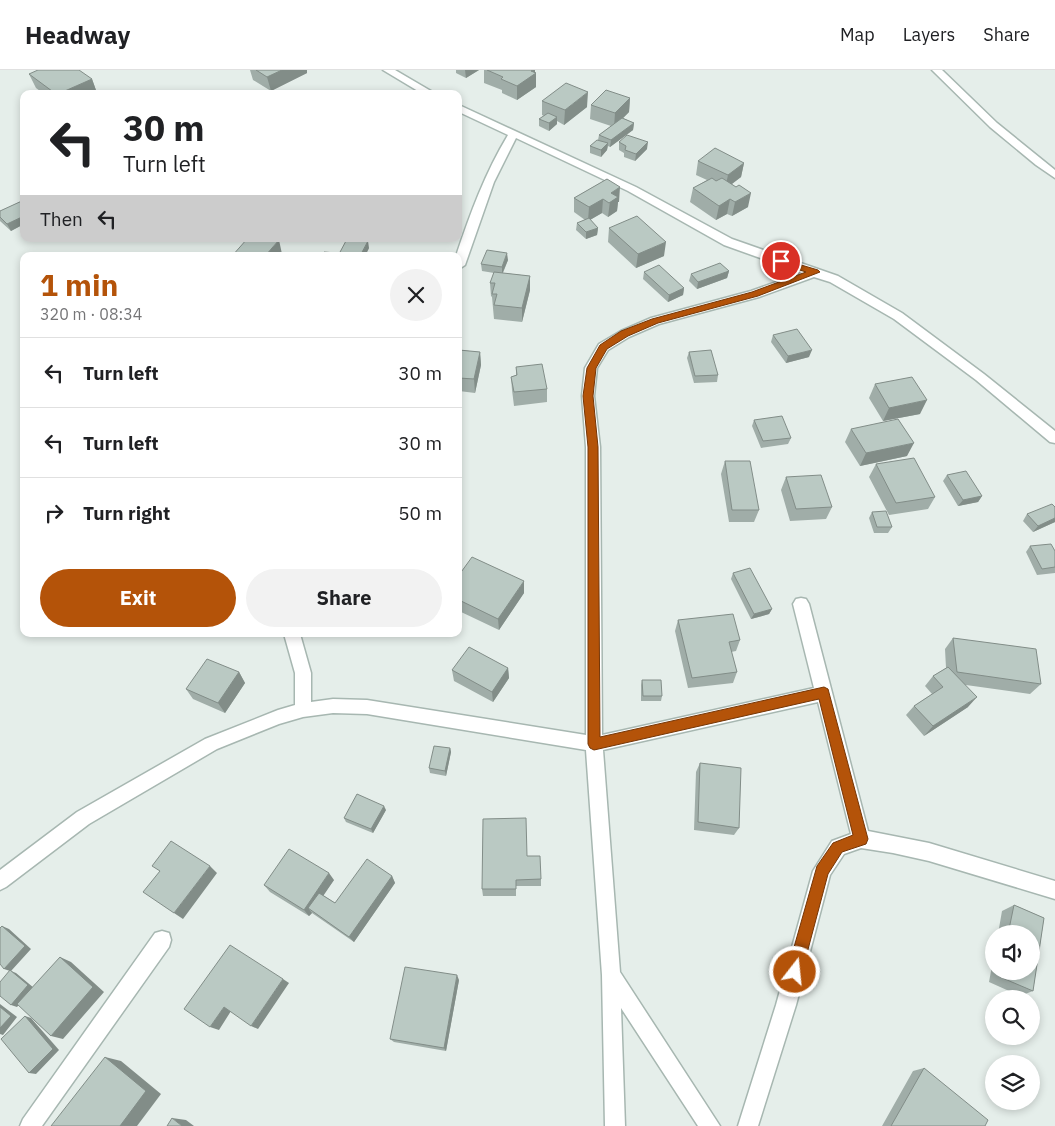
<!DOCTYPE html>
<html lang="en">
<head>
<meta charset="utf-8">
<style>
  body { margin:0; font-family:"IBM Plex Sans",sans-serif; background:#f2f2f2; color:#202124; height:100vh; display:flex; flex-direction:column; font-size:19px; white-space:nowrap }
  * { box-sizing:border-box; margin:0 }
  p { font-size:16px; color:#757577 }
  .icon { flex:none; width:28px; height:28px; fill:none; stroke:currentColor; stroke-width:2; stroke-linecap:round; stroke-linejoin:round }
  .map { position:relative; flex:1; overflow:hidden }
  .drawer { position:absolute; left:20px; top:182px; width:442px; height:385px; display:flex; flex-direction:column; background:#fff; border-radius:10px; box-shadow:0 2px 8px #0003 }
  .drawer>* { flex:none }
  .top-card { position:absolute; left:20px; top:20px; width:442px; height:152px; border-radius:10px; box-shadow:0 2px 8px #0003; background:#fff; color:#202124; overflow:hidden }
  .fabs { position:absolute; left:985px; top:855px; display:grid; gap:10px }
  .fabs a { display:grid; place-items:center; width:55px; height:55px; border-radius:50%; background:#fff; box-shadow:0 2px 8px #0003; font-size:25px }
  .pin { position:absolute; display:grid; place-items:center; width:42px; height:42px; color:#fff; margin:-21px; border:2px solid #fff; border-radius:50%; box-shadow:0 1px 5px #0007 }
  .me { position:absolute; width:55px; margin:-28px; rotate:16deg; stroke-linejoin:round; filter:drop-shadow(0 0 4px #0008) }
  .turn { display:flex; align-items:center; gap:18px; height:105px; padding:0 20px; font-size:22px }
  .turn .icon { width:65px; height:65px; stroke-width:2.5 }
  .turn b { display:block; font-size:35px; line-height:42px }
  .then { display:flex; align-items:center; height:48px; padding:0 20px; background:#0003; gap:10px; font-size:19px }
  .round { display:grid; place-items:center; flex:none; width:52px; height:52px; border-radius:26px; background:#f2f2f2 }
  .head { display:flex; align-items:center; justify-content:space-between; height:85px; padding:0 20px }
  h1 { font-size:30px; font-weight:700; line-height:38px; color:#b45309 }
  .button { display:flex; gap:10px; margin-top:auto; padding:10px 20px }
  .button a { flex:1; height:58px; border-radius:30px; background:#b45309; color:#fff; font-size:20px; font-weight:700; line-height:58px; text-align:center }
  .button a+a { background:#f2f2f2; color:#202124 }
  ul { padding:0; list-style:none }
  li { display:flex; align-items:center; gap:15px; height:70px; padding:0 20px; border-top:1px solid #e0e0e0 }
  li div { flex:1 }
  li b { display:block; font-size:19px }
  li em { font-style:normal }
  header { display:flex; align-items:center; gap:30px; box-sizing:border-box; height:70px; padding:0 25px; background:#fff; border-bottom:1px solid #e0e0e0 }
  header strong { font-size:24px }
  nav { display:flex; gap:28px; margin-inline-start:auto; font-size:18px }
  .map>svg:first-child { display:block }
  .lines { fill:none; stroke-linecap:round; stroke-linejoin:round }
  .minor-casing { stroke:#a7b7b1; stroke-width:3 }
  .minor { fill:#fff; fill-rule:evenodd }
  .wall { fill:#a0ada8 }
  .shaded-wall { fill:#828d88 }
  .building { fill:#bac9c3; stroke:#828d88 }
  .route { fill:#b45309; stroke:#753606 }
</style>
</head>
<body>
<header>
<strong>Headway</strong>
<nav><a>Map</a><a>Layers</a><a>Share</a></nav>
</header>
<div class="map">
<svg width="1055" height="1056" viewBox="0 0 1055 1056">
  <rect width="100%" height="100%" fill="#e5eeea"/>
  <g class="lines">
    <!-- minor casing -->
    <g class="minor-casing">
      <path id="minor" d="M383 0H395L436 24H423Z
        M932 0H942L997 53 1055 100V108L1036 95 990 57Z
        M459 35 636 117 732 169 838 206 902 243 984 304 1055 361V373L1050 372 976 310 894 249 830 212 814 207 759 227 659 254 629 267 608 280 597 298 594 326 600 377 602 665 814 618 793 534 796 529 801 528 806 529 809 534 868 761 929 773 1055 811V829L929 791 893 783 861 778 844 784 830 805 796 935 758 1056H738L776 935 813 801 832 771 851 764 818 632 603 680 620 902 720 1056H698L621 938 625 1056H605L602 905 586 680 367 644 333 643 303 647 279 654 217 679 89 754 6 817 0 820V800L77 742 205 669 278 640 295 635V603L284 564H300L311 603V632L333 629 367 630 586 665V377L582 326 585 298 599 274 621 261 651 248 751 221 802 203 724 175 628 121 516 68 494 112 465 195 459 199V186H456C470 144 485 103 508 65L459 42Z
        M162 861 169 863 171 870 169 877 42 1056H20L23 1049 155 863Z"/>
    </g>
    <!-- minor -->
    <use href="#minor" class="minor"/>
  </g>
  <!-- wall -->
  <path class="wall" d="M250 0H307V3L271 21 253 10Z
    M456 0H479L466 8 456 3Z
    M484 0H535V2L536 3V17L517 30 502 23V20L484 13Z
    M29 4 92 9 97 23 96 24H44L36 18Z
    M630 28 629 42 623 48 634 53 633 60 610 77 608 76 607 80 601 87 590 83V76L598 70 599 65 611 56 590 49 591 35Z
    M542 31 587 37 564 55 557 51V54L549 61 539 56V49L544 46 542 45Z
    M619 72 647 79 635 91 624 87V83L619 80Z
    M698 91 744 93 741 107 732 114 748 137 732 146 727 144 716 150 690 132 693 118 707 110 696 105Z
    M607 109 619 132H618L617 141 608 147 602 143 590 150 598 158 597 165 586 169 576 160 577 153 585 150 574 142V128Z
    M24 130V154L11 161 0 151V141Z
    M609 158 664 186 636 198 608 172Z
    M369 178 365 186H340L339 184Z
    M508 190 503 203 530 206V220L522 252 494 249 492 227 491 226 490 213 494 203 482 201 481 194Z
    M729 201 727 208 697 219 689 211 691 204Z
    M644 202 684 218 683 225 668 232 643 209Z
    M773 265 809 287 786 293 771 272Z
    M459 280 480 282 481 295 475 323 459 321V324Z
    M689 282 718 305 717 312 694 313 687 288Z
    M516 297 547 319V332L514 336 512 320 511 307 516 305Z
    M875 314 920 344 883 351 869 328Z
    M754 350 791 368 788 374 761 378 752 356Z
    M851 359 907 386 860 396 845 372Z
    M725 391 759 440 754 452H729L721 404Z
    M876 394 935 427 928 439 889 445 869 407Z
    M947 405 982 426 978 432 958 436 943 411Z
    M786 407 832 437 826 449 790 451 781 420Z
    M1055 437V452L1033 462 1023 451 1027 444Z
    M872 442 892 457 888 463H874L869 448Z
    M1030 476 1055 481V503L1037 505 1026 482Z
    M733 503 772 539 769 544 751 549 731 509Z
    M459 505 524 523 499 560 459 541Z
    M678 550 740 570 736 581 731 582 737 602 733 613 688 618 675 561Z
    M953 568 1041 614 1030 624 966 615 968 637 924 666 906 645 914 636 932 624 925 616 933 606 946 598 945 579Z
    M508 598 509 608 493 632 454 611 452 600Z
    M239 602 245 613 225 643 193 629 186 619Z
    M642 610 662 626 661 631H641V615Z
    M450 678 451 682 446 706 430 703 429 698Z
    M700 693 739 758 734 765 694 760 696 702Z
    M386 740 373 763 346 752 344 748Z
    M527 786 541 809V816H516V826H483L482 819Z
    M392 806 395 813 354 872 312 843 309 846 270 822 264 815 334 810 323 825 335 833Z
    M1014 835 1044 848 1033 921 1020 926 989 912 994 885V901H1031V864H998L1002 841Z
    M459 910 446 981 394 972 390 969Z
    M924 998 985 1056H882L913 1001Z"/>
  <!-- shaded-wall -->
  <path class="shaded-wall" d="M282 0H307V3L271 21 267 7Z
    M465 0H479L466 8Z
    M533 0H535V4L536 3V17L517 30V16Z
    M92 9 97 23 96 24H58Z
    M588 22 587 37 564 55 565 40Z
    M630 28 629 42 614 57 615 43Z
    M557 47V54L549 61V53Z
    M634 53 633 60 610 77 611 70Z
    M648 72 647 79 635 91 636 84Z
    M608 73 607 80 601 87V80Z
    M744 93 741 107 725 119 728 105Z
    M620 117 619 132H618L617 141 608 147 611 123Z
    M751 123 748 137 732 146 735 132Z
    M603 129 602 143 588 151 589 137Z
    M730 129 727 144 716 150 719 136Z
    M24 146V154L11 161 7 154Z
    M598 158 597 165 586 169V162Z
    M279 170 282 184 281 186H265Z
    M368 171 369 178 365 186H360Z
    M666 172 664 186 636 198 638 184Z
    M507 183 508 190 502 204V197Z
    M729 201 727 208 697 219 698 212Z
    M530 206V220L522 252V238Z
    M684 218 683 225 668 232 669 225Z
    M812 280 809 287 786 293 788 286Z
    M480 282 481 295 475 323 474 309Z
    M927 330 920 344 883 351 889 338Z
    M914 373 907 386 860 396 866 383Z
    M982 426 978 432 958 436 963 430Z
    M1055 448V452L1033 462 1038 456Z
    M524 511V523L499 560 498 549Z
    M772 539 769 544 751 549 754 544Z
    M508 598 509 608 493 632 492 622Z
    M239 602 245 613 225 643 218 633Z
    M977 627 968 637 924 666 933 656Z
    M450 678 451 682 446 706 445 701Z
    M384 736 386 740 373 763 371 759Z
    M210 796 217 803 183 849 174 843Z
    M329 803 334 810 313 841 308 838 312 843 309 846 304 840Z
    M392 806 395 813 354 872 349 867Z
    M2 856 9 859 31 879 11 901 16 903 34 918 17 937 11 935 10 901 4 899Z
    M60 887 71 892 104 922 63 969 51 966Z
    M457 905 459 910 446 981 444 978Z
    M283 909 289 913 258 959 251 956Z
    M0 934 17 947 3 965 0 964Z
    M224 937 231 941 219 960 210 957Z
    M25 946 31 948 59 980 36 1004 29 1003Z
    M105 987 121 991 161 1024 137 1056H120Z
    M172 1048 186 1050 194 1056H182Z"/>
  <!-- building -->
  <path class="building" d="M38 0H79L92 9 58 24H56L29 4Z
    M256 0H282L267 7Z
    M487 0H533L531 1 536 3 517 16 501 9 503 7Z
    M566 13 588 22 565 40 542 31Z
    M606 20 630 28 615 43 591 35Z
    M345 21 350 24H340Z
    M548 43 557 47 549 53 539 49Z
    M622 48 634 53 611 70 599 65Z
    M627 65 648 72 636 84 625 80 626 76 619 72Z
    M597 70 608 73 601 80 590 76Z
    M715 78 744 93 728 105 698 91Z
    M712 108 716 111 722 108 736 117 739 115 751 123 735 132 730 129 719 136 693 118Z
    M607 109 620 117 611 123 618 127 609 133 603 129 589 137 574 128Z
    M24 130V146L7 154 0 147V141Z
    M637 146 666 172 638 184 609 158Z
    M589 148 598 158 586 162 577 153Z
    M247 169H273L279 170 265 186H232Z
    M347 169H354L368 171 360 186 339 184Z
    M487 180 507 183 502 197 481 194Z
    M324 182 336 183 335 186H322Z
    M720 193 729 201 698 212 691 204Z
    M659 195 684 218 669 225 644 202Z
    M494 202 530 206 522 238 494 235 497 224H492L495 213H490Z
    M797 259 812 280 788 286 773 265Z
    M459 280 480 282 474 309 459 308Z
    M711 280 718 305 695 306 689 282Z
    M542 294 547 319 514 322 511 307 517 305 516 297Z
    M912 307 927 330 889 338 875 314Z
    M782 346 791 368 763 371 754 350Z
    M898 349 914 373 866 383 851 359Z
    M914 388 935 427 896 433 876 394Z
    M725 391H750L759 440H732Z
    M966 401 982 426 963 430 947 405Z
    M821 405 832 437 796 439 786 407Z
    M1052 434 1055 437V448L1038 456 1027 444Z
    M886 441 892 457H877L872 442Z
    M1051 474 1055 481V497L1042 499 1030 476Z
    M472 487 524 511 498 549 459 530V505Z
    M750 498 772 539 754 544 733 503Z
    M733 544 740 570 729 572 737 602 692 608 678 550Z
    M953 568 1036 579 1041 614 957 602Z
    M469 577 508 598 492 622 452 600Z
    M207 589 239 602 218 633 186 619Z
    M948 597 977 627 933 656 914 636 943 617 933 606Z
    M642 610H661L662 626H643Z
    M434 676 450 678 445 701 429 698Z
    M700 693 741 698 739 758 698 752Z
    M357 724 384 736 371 759 344 748Z
    M526 748 527 786H540L541 809 516 810V819H482L483 749Z
    M171 771 210 796 174 843 143 822 160 801 152 796Z
    M289 779 329 803 304 840 264 815Z
    M367 789 392 806 349 867 308 838 319 823 335 833Z
    M1014 835 1044 848 1033 921 1000 907 1002 901H1031V864H1008Z
    M2 856 25 876 4 899 0 894V858Z
    M230 875 283 909 251 956 224 937 210 957 184 939Z
    M60 887 93 917 51 966 17 934Z
    M405 897 457 905 444 978 390 969Z
    M10 900 28 915 11 935 0 926V912Z
    M0 937 11 946 0 958Z
    M25 946 53 979 29 1003 1 969Z
    M105 987 146 1021 120 1056H51Z
    M924 998 988 1050 985 1056H891Z
    M172 1048 182 1056H167Z"/>
  <!-- route -->
  <path class="route" d="M778 189H781L818 200 820 202 758 226 658 253 628 266 607 279 596 298 593 326 598 377 600 667 824 617 828 619 868 769 866 774 842 782 828 804 802 902 800 907 795 910 790 907 787 902 817 796 833 773 853 765 819 629 594 680 590 678 588 674V377L583 326 587 298 600 275 621 261 652 249 752 222 806 202 778 193Z"/>
</svg>
<div class="fabs">
<a><svg class="icon" aria-label="sound" viewBox="0 0 24 24"><path d="M4 9h4l5-4v14l-5-4H4zM17 9q2 3 0 6"/></svg></a>
<a><svg class="icon" aria-label="search" viewBox="0 0 24 24"><circle cx="10" cy="10" r="6"/><path d="M15 15l6 6"/></svg></a>
<a><svg class="icon" aria-label="layers" viewBox="0 0 24 24"><path d="M12 4l9 5-9 5-9-5zM3 14l9 5 9-5"/></svg></a>
</div>
<div class="pin" style="left:781px;top:191px;background:#d93025"><svg class="icon" aria-label="arrive" viewBox="0 0 24 24"><path d="M6 21V4h12l-3 4 3 4H6"/></svg></div>
<svg class="me" style="left:795px;top:902px" viewBox="-20 -20 40 40"><circle r="17" fill="#b45309" stroke="#fff" stroke-width="3"/><path d="M0-11L8 9 0 5-8 9z" fill="#fff"/></svg>
<div class="top-card">
<div class="turn"><svg class="icon" aria-label="left" viewBox="0 0 24 24"><path d="M17 20v-9H6M10 6l-5 5 5 5"/></svg><div><b>30 m</b>Turn left</div></div>
<div class="then">Then<svg class="icon" aria-label="left" viewBox="0 0 24 24"><path d="M17 20v-9H6M10 6l-5 5 5 5"/></svg></div>
</div>
<section class="drawer">
<div class="head"><div><h1>1 min</h1><p>320 m · 08:34</p></div><a class="round"><svg class="icon" aria-label="close" viewBox="0 0 24 24"><path d="M6 6l12 12M18 6L6 18"/></svg></a></div>
<ul>
<li><svg class="icon" aria-label="left" viewBox="0 0 24 24"><path d="M17 20v-9H6M10 6l-5 5 5 5"/></svg><div><b>Turn left</b></div><em>30 m</em></li>
<li><svg class="icon" aria-label="left" viewBox="0 0 24 24"><path d="M17 20v-9H6M10 6l-5 5 5 5"/></svg><div><b>Turn left</b></div><em>30 m</em></li>
<li><svg class="icon" aria-label="right" viewBox="0 0 24 24"><path d="M7 20v-9h11M14 6l5 5-5 5"/></svg><div><b>Turn right</b></div><em>50 m</em></li>
</ul>
<div class="button"><a>Exit</a><a>Share</a></div>
</section>
</div>
</body>
</html>
